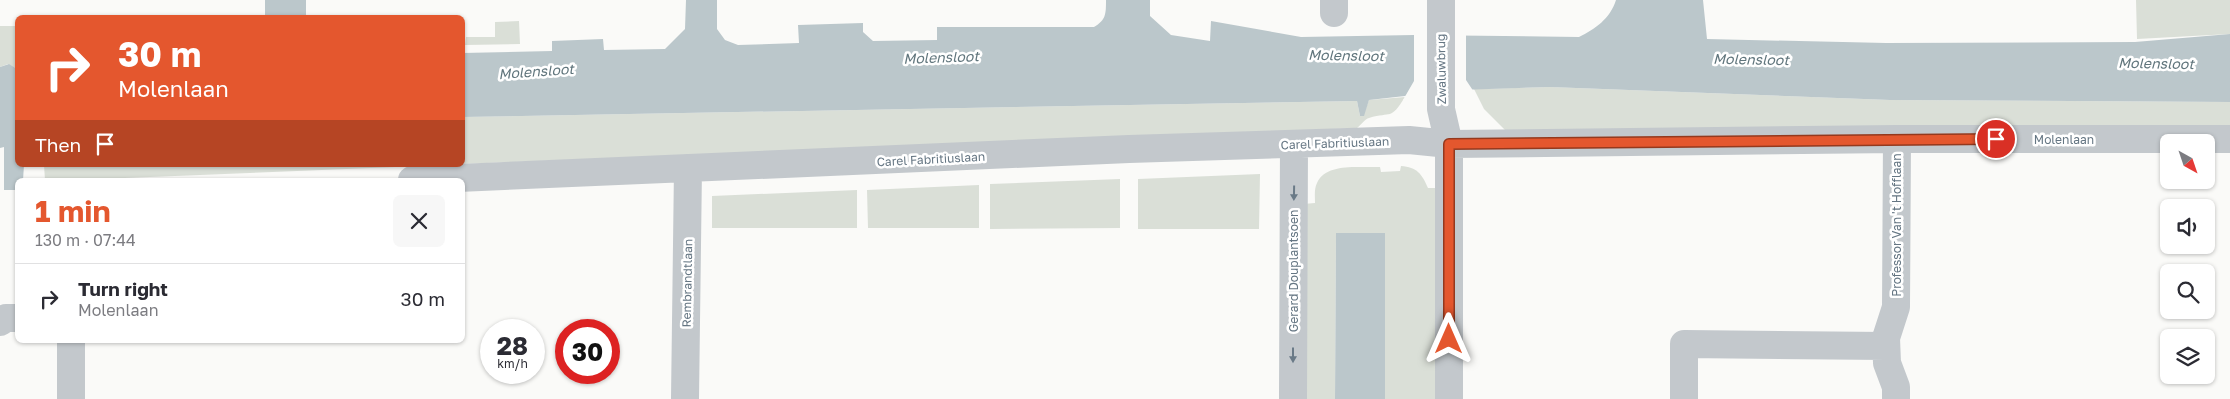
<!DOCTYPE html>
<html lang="en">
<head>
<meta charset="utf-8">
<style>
  body { margin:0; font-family:"Golos Text",sans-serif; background:#f7f7f7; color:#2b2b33; height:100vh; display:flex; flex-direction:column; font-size:19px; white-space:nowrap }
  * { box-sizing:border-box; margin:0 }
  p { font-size:16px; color:#7c7c81 }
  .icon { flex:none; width:28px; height:28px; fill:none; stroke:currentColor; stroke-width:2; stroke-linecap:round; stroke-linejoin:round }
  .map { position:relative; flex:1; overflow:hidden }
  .sheet { position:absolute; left:15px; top:178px; width:450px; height:165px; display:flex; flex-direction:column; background:#fff; border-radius:8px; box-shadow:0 1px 4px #0004 }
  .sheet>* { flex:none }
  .top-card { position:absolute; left:15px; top:15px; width:450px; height:152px; border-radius:8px; box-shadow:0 1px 4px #0004; background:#e4572e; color:#fff; overflow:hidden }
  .needle { width:32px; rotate:140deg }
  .tools { position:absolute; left:2160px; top:134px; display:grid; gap:10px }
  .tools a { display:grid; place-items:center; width:55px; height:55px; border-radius:8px; background:#fff; box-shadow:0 1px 4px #0004; font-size:25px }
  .speed { position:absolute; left:480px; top:319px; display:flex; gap:10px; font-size:25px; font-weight:700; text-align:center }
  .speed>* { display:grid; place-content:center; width:65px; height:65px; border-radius:50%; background:#fff; box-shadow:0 1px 4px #0004; line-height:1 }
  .speed small { font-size:12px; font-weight:400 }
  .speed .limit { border:8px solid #d22; background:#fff; color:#111 }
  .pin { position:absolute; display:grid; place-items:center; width:42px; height:42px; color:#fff; margin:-21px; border:2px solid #fff; border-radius:50%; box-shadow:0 1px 5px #0007 }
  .me { position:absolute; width:55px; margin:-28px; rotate:0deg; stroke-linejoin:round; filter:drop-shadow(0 0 4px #0008) }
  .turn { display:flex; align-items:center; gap:18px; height:105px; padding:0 20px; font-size:22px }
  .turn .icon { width:65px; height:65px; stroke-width:2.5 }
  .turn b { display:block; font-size:35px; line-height:42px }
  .then { display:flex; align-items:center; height:48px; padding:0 20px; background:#0003; gap:10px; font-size:19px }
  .round { display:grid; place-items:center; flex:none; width:52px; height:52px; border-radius:8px; background:#f7f7f7 }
  .summary { display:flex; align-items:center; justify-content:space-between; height:85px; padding:0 20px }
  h1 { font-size:30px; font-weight:700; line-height:38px; color:#e4572e }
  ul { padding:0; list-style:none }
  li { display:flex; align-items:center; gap:15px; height:70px; padding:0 20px; border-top:1px solid #e1e1e2 }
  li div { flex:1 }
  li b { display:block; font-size:19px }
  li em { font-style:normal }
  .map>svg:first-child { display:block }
  .green { fill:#dadfd7 }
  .water { fill:#bbc7cb }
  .pier { fill:#fafaf8 }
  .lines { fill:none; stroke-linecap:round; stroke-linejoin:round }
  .minor { stroke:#c3c8cc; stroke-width:28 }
  .oneway { fill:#6a7a87 }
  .route-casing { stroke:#94391e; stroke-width:12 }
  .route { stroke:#e4572e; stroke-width:9 }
  .labels { text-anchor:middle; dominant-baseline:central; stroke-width:5; stroke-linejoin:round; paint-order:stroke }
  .street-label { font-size:12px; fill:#657683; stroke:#fff }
  .water-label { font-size:14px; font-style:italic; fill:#60757c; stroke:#fff }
</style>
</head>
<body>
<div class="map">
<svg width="2230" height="399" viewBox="0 0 2230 399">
  <rect width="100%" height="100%" fill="#fafaf8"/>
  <!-- green -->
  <path class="green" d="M2136 0H2230V34L2137 39Z
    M519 21 520 44 465 45 466 37H495V22Z
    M0 26H17V69L8 64 0 67Z
    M1550 87 1890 100 2230 102V127L1505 130 1484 109 1474 89Z
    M1405 97C1390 121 1392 111 1369 118 1365 119 1361 125 1357 128L463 164 462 117 1357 101 1360 116H1363L1369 100Z
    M44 165H445L75 180H45Z
    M1401 166C1417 167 1422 174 1428 188H1441L1440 399H1385V233L1336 234 1335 399H1304L1303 204 1315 203C1315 197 1314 189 1317 183 1326 162 1361 168 1380 167L1381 172 1400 171Z
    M1260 174 1259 229H1138V179Z
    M1120 179V228L990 229V184Z
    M979 185V228H868L867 190Z
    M857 190V228H712V196Z"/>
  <!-- water -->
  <path class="water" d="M265 0H306V17H265Z
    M686 0H717V29L725 40 738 45 799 43 798 25 863 23V32L873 41 937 40V27H1094C1106 20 1106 14 1106 0H1150V16L1171 35 1210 41 1211 21 1301 37 1414 35 1579 37C1595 29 1610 19 1616 0H1703L1707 39 1886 43 2135 42 2230 34V102L1890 100 1550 87 1459 90 1369 100 1364 116H1360L1357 101 463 117 462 53 552 51V41L603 39 604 50 665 49 685 29Z
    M9 64 17 69 18 165H24L23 180H18L17 190H4V147L0 148V67Z
    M1336 233H1385V399H1335Z"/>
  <!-- pier -->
  <path class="pier" d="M1414 33H1466V80L1474 92 1403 100 1414 81Z"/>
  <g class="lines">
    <!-- minor -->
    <path class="minor" d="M1441 0V109L1449 144V399
      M1334 13V0
      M412 180 1129 149 1409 140 1449 144 1897 139H2230
      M0 322 6 318H18
      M71 399V340
      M685 399 688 168
      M1293 399 1294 144
      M1684 399V344L1886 346
      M1896 399V387L1887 363 1886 338 1896 307 1897 139"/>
  </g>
  <!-- one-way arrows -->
  <defs><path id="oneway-solid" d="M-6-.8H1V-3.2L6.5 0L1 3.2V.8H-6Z" transform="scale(1.25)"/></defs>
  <g class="oneway">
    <use href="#oneway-solid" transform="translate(1294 193) rotate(91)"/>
    <use href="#oneway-solid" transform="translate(1293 355) rotate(90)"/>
  </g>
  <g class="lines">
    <!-- route casing -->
    <g class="route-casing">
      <path id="route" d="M1449 339V144L1996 139"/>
    </g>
    <!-- route -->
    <use href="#route" class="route"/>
  </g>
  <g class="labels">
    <!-- street labels -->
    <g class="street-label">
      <text transform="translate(1441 69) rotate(-91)">Zwaluwbrug</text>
      <text x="2064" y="139">Molenlaan</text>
      <text transform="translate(1335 143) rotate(-2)">Carel Fabritiuslaan</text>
      <text transform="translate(931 159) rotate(-3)">Carel Fabritiuslaan</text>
      <text transform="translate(1896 225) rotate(-90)">Professor Van 't Hofflaan</text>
      <text transform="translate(1293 271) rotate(-90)">Gerard Douplantsoen</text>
      <text transform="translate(687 283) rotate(-89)">Rembrandtlaan</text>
    </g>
    <!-- water labels -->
    <g class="water-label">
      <text transform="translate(1346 55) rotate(1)">Molensloot</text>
      <text transform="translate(941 57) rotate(-2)">Molensloot</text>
      <text transform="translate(1751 59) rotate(1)">Molensloot</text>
      <text transform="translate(2156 63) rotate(1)">Molensloot</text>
      <text transform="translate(536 71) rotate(-4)">Molensloot</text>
    </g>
  </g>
</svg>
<div class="tools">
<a><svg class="needle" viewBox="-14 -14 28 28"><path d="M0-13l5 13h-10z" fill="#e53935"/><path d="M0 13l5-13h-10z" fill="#7c7c81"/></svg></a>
<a><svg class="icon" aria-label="sound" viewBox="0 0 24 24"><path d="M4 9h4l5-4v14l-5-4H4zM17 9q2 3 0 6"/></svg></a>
<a><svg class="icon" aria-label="search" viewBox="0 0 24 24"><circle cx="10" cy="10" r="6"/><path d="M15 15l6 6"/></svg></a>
<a><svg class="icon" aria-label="layers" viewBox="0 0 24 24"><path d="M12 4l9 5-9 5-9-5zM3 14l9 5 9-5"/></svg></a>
</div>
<div class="speed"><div>28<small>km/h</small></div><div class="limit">30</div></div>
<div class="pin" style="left:1996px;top:139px;background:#d93025"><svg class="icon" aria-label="arrive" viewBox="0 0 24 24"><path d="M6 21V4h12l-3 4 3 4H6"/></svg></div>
<svg class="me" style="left:1449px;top:339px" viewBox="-20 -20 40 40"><path d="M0-17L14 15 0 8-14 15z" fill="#e4572e" stroke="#fff" stroke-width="4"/></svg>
<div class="top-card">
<div class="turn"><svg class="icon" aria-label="right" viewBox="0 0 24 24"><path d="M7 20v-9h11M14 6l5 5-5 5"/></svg><div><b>30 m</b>Molenlaan</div></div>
<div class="then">Then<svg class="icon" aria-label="arrive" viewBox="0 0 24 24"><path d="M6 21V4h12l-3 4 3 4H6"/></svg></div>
</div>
<section class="sheet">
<div class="summary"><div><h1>1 min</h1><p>130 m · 07:44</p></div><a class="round"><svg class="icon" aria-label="close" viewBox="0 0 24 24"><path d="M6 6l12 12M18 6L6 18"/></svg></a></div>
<ul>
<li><svg class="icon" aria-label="right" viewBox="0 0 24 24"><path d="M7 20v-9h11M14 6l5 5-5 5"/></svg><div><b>Turn right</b><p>Molenlaan</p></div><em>30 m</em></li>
</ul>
</section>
</div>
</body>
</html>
